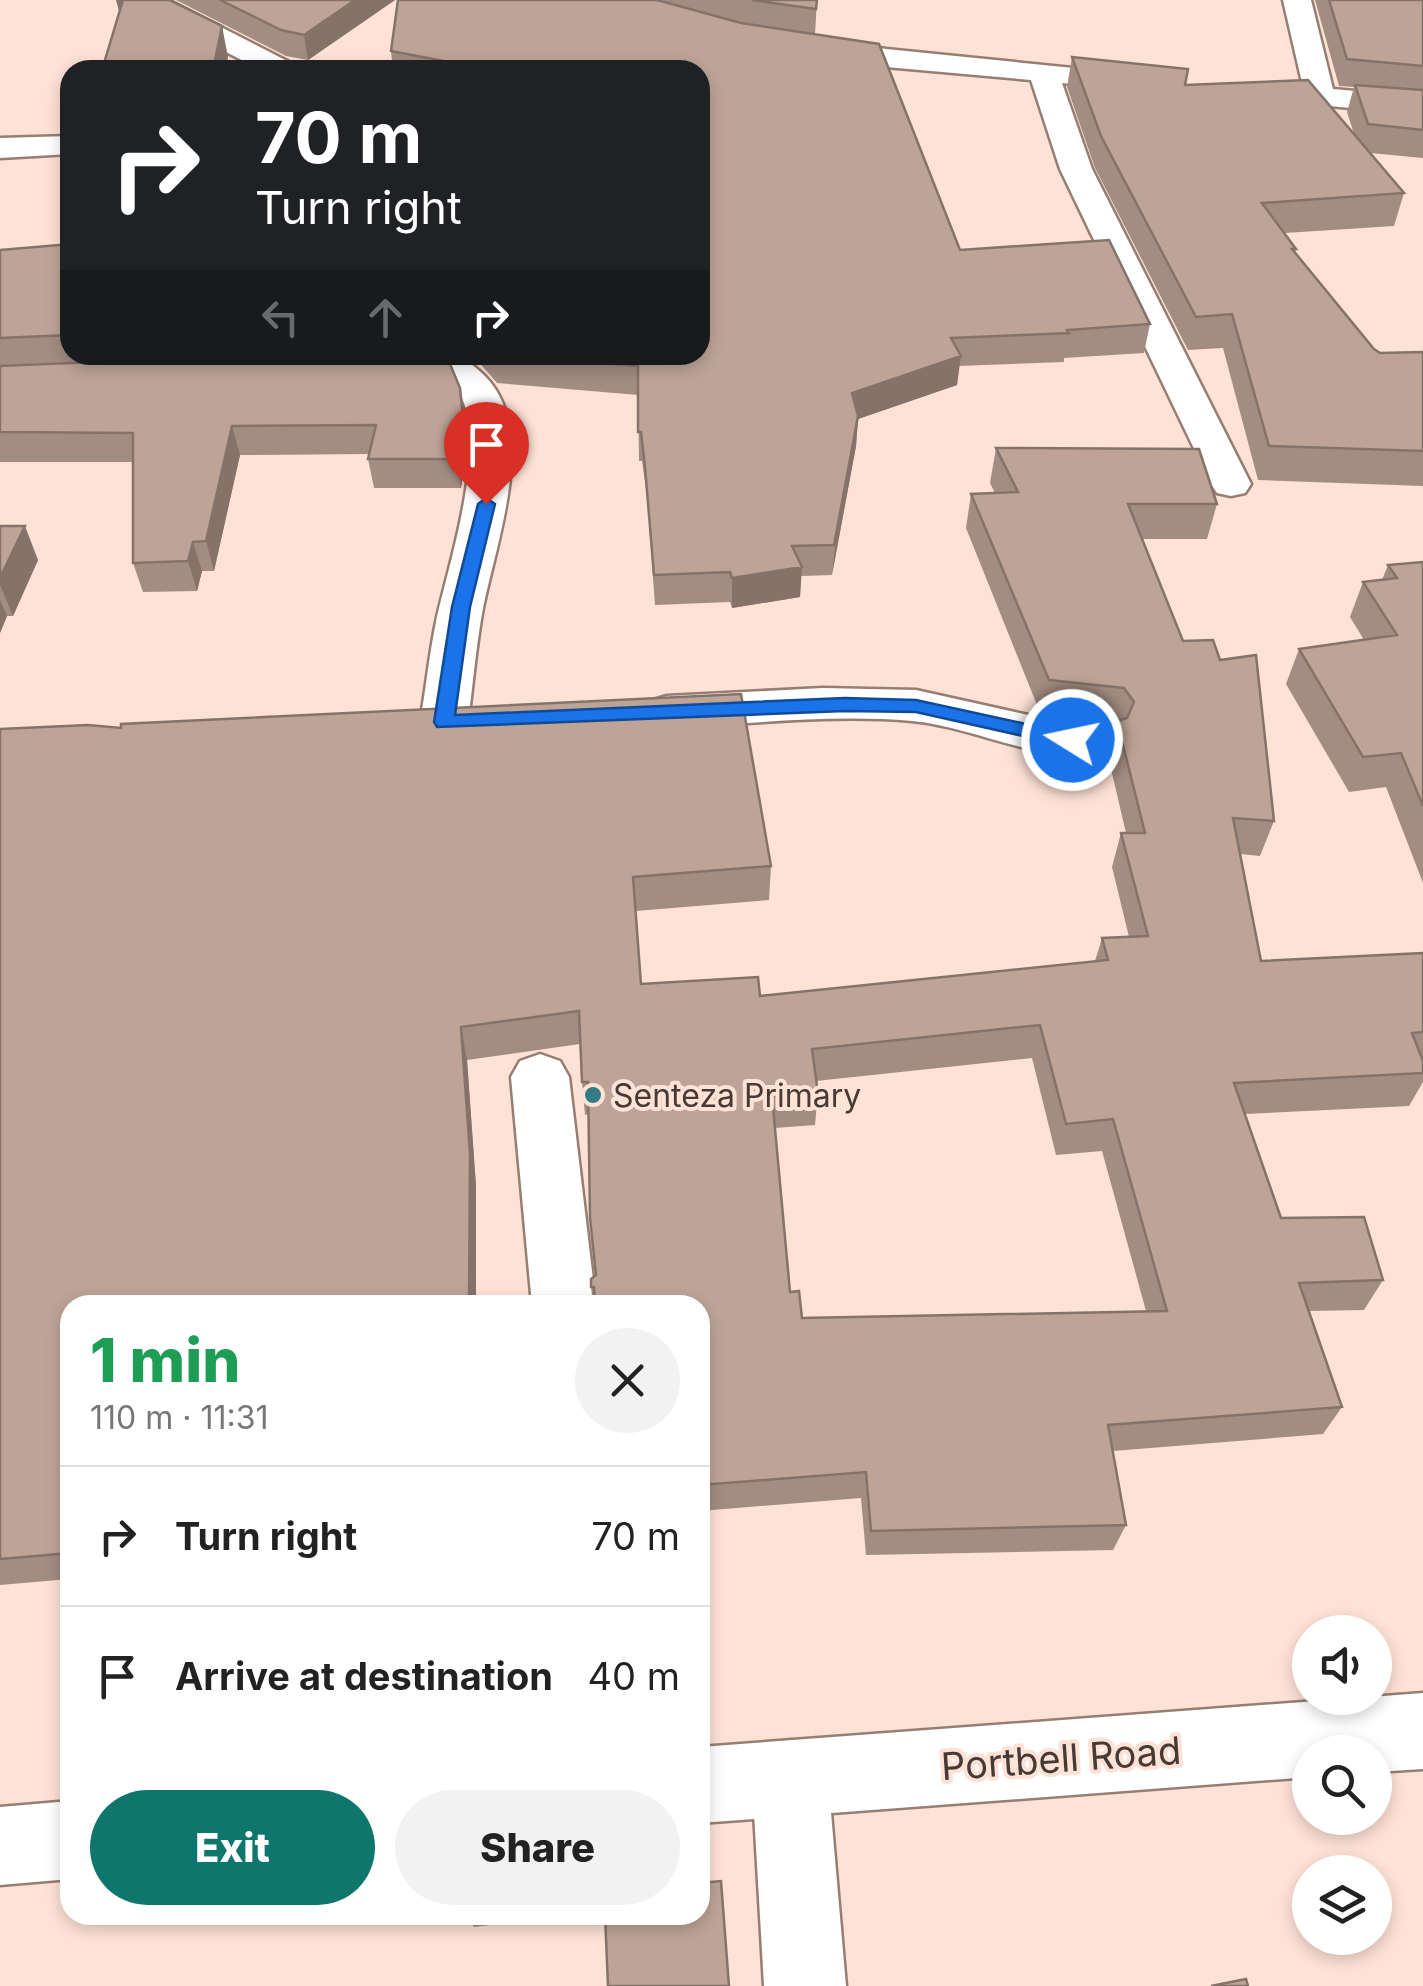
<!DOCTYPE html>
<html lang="en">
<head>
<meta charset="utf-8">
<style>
  body { margin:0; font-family:Inter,sans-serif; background:#f2f2f2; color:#222; height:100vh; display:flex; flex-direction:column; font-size:38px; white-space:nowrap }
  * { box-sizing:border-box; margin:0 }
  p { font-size:32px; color:#767676 }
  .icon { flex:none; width:55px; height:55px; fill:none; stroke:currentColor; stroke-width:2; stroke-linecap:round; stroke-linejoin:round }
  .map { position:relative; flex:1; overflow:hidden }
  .drawer { position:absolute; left:60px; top:1295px; width:650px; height:630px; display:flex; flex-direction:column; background:#fff; border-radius:30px; box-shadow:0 5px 15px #0003 }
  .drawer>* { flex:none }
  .guide { position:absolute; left:60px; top:60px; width:650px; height:305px; border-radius:30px; box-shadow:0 5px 15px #0003; background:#202124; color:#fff; overflow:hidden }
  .buttons { position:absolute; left:1292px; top:1615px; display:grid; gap:20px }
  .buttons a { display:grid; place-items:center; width:100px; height:100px; border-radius:50%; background:#fff; box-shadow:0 5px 15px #0003; font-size:50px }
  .pin { position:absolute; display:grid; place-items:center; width:85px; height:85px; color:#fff; margin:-102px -42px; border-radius:50% 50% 50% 0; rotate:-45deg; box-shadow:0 0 10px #0007 }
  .pin .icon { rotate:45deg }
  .me { position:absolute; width:110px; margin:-55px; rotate:280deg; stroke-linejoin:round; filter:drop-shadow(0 0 8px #0008) }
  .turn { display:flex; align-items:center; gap:35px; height:210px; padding:0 30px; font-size:45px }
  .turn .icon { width:130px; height:130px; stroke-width:2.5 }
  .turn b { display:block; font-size:70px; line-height:85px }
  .lanes { display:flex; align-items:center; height:95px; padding:0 30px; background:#0003; justify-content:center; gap:50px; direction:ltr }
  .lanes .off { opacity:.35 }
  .round { display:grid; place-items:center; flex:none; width:105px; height:105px; border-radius:52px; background:#f2f2f2 }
  .head { display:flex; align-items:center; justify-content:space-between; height:170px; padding:0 30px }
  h1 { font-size:60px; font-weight:800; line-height:75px; color:#1e9e55 }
  .action { display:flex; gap:20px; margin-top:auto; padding:20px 30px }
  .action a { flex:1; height:115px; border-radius:60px; background:#0f766e; color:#fff; font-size:40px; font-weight:800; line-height:115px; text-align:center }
  .action a+a { background:#f2f2f2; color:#222 }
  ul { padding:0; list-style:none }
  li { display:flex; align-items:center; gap:30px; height:140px; padding:0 30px; border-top:2px solid #e0e0e0 }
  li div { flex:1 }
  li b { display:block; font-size:38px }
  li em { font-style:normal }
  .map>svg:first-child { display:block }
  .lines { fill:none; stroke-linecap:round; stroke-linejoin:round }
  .street-casing { stroke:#977e72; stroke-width:5 }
  .secondary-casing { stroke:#977e72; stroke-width:5 }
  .street { fill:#fff; fill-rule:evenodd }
  .secondary { fill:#fff; fill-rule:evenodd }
  .wall { fill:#a38d82; fill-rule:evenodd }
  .shaded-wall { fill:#85736a }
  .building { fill:#bea497; stroke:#85736a; stroke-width:2.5; fill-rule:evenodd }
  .route { fill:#1a73e8; stroke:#114b97; stroke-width:2.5 }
  .poi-dot { fill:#337c82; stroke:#ffe2d6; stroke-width:4 }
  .labels { text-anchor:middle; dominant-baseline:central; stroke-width:8; stroke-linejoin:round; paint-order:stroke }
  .poi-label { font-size:32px; fill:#453a35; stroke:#ffe2d6; text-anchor:start }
  .near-street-label { font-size:38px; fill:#453a35; stroke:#ffe2d6 }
</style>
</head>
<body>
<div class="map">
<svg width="1423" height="1986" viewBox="0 0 1423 1986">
  <rect width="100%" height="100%" fill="#ffe2d6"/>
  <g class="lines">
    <!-- street casing -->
    <g class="street-casing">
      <path id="street" d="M133 0H168L293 64 298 70H261L137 6Z
        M1283 0H1311L1333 89 1423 97V115L1236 97 1232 91 1236 85 1303 87Z
        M810 37 886 49 1153 76 1157 82 1153 88 1142 91 1062 83 1092 169 1251 484 1245 493 1231 496 1217 493 1211 484 1060 169 1031 80 886 67 800 52 796 46 800 40Z
        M70 136V154L0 158V138Z
        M458 355C478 368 494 381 503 404 526 463 495 549 483 608 476 646 473 684 468 722L461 733 444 738 427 733 420 722C426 689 429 655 436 622 446 571 498 421 450 383 423 361 393 383 362 375L356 367 362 359 375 356Z
        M823 688 916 690 1051 720 1115 727 1122 739 1115 751C1048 769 978 727 912 721 831 714 749 724 667 728L650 723 643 712 650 701 667 696Z
        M540 1054 560 1061 569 1077 596 1305H532L511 1077 520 1061Z
        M790 1740 817 1751 828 1778 846 1986H764L752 1778 763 1751Z"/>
    </g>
    <!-- secondary casing -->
    <g class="secondary-casing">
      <path id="secondary" d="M1423 1693V1769L1375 1772V1752H1310V1777L700 1823V1747Z
        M70 1801V1879L0 1885V1807Z"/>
    </g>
    <!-- street -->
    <use href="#street" class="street"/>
    <!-- secondary -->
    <use href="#secondary" class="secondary"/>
  </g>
  <!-- wall -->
  <path class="wall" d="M176 0H395L308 60 286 56Z
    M657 0H817L815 34 960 250 1150 324 1144 353 1064 358V362L959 366 957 385 858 419 856 446 832 575 801 576 800 597 732 608 730 602 655 605 647 496 642 461H639L638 395 497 383 477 360 464 355H700V70H393L391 51Z
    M1315 0H1423V158L1370 153 1404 193 1394 226 1285 233 1296 249 1295 254 1374 349 1380 353 1423 352V486L1258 480 1223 348 1188 350 1095 168 1067 87 1072 57 1185 85 1354 134 1347 112 1354 87 1339 86Z
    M70 244V355H438L467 446 461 488H374L368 459 369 454 240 455 214 571H202L197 591 143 592 133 563V462H0V250Z
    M996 448 1217 504 1207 539H1142L1183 641 1274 821 1260 856 1240 854 1261 961 1423 953V1082L1409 1106 1245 1114 1281 1218 1383 1280 1364 1310 1309 1311 1342 1407 1323 1434 1113 1451 1126 1525 1113 1550 866 1555 861 1498 700 1511V1305H593L591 1287 596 1275 588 1114 585 1115 582 1082 580 1044 467 1060 476 1186V1305H70V1579L0 1585V729L771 866 769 900 636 911 641 984 760 996 1095 961 1102 938 1129 937 1112 867 1121 833H1126L1108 756 1116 724 1041 715 966 528 971 494 995 493 990 483ZM1032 1058 1056 1155 1102 1151 1146 1311 802 1318 790 1292 775 1128 815 1125 818 1093 816 1081Z
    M0 526 38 560 13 616H7L0 633Z
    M1423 562V883L1386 787 1349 792 1286 684 1299 649 1364 640 1350 617 1363 582 1382 580 1388 565Z
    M466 1915H570L474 1927Z"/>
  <!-- shaded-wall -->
  <path class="shaded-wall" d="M116 0H133L120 15Z
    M355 0H395L308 60 304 35Z
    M222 26 228 57 226 70H213Z
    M961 356 957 385 858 419 856 446 832 575 852 393Z
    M460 388 467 446 461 488 456 459Z
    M232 426 240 455 214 571 206 541Z
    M25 526 38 560 13 616 0 585V578Z
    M193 542 202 571 197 591 188 561Z
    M802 567 800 597 732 608V578Z
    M0 600 7 616 0 633Z
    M461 1027 467 1060 476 1186V1305H469Z"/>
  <!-- building -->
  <path class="building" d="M123 0H169L222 26 213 70H102Z
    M220 0H355L304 35 281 30Z
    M398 0H657L741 23 879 44 960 250 1109 240 1150 324 1067 330 1069 333 951 338 961 356 852 393 858 416 834 545 792 546 802 567 732 578 730 572 654 575 645 467 641 432H638V366L504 355H700V70H491L391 51Z
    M752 0H817L816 9Z
    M1329 0H1423V66L1347 59Z
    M1072 57 1188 69 1185 85 1308 80 1404 193 1262 203 1296 249H1292L1374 349 1380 353 1423 352V451L1269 446 1232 314 1196 317 1101 136Z
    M1355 85 1423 90V130L1368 124Z
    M70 244V335L0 338V250Z
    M265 355H438L450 364 460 388 463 417 456 459H368L376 425 232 426 206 541 193 542 188 561 133 563V433L0 432V366Z
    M996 448 1199 449 1217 504H1128L1183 641 1213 640 1220 660 1256 655 1274 821 1233 818 1261 961 1423 953V1032L1412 1033 1423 1061V1073L1234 1083 1281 1218 1364 1217 1383 1280 1299 1283 1342 1407 1108 1425 1126 1525 871 1531 866 1472 700 1485V1305H595L594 1287H591V1279L596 1275 590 1218 588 1082H582L579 1011 461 1027 470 1154 469 1305H70V1553L0 1559V729L88 725 121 728V724L741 694 771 866 633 877 641 984 758 977 760 996 1108 960 1102 938 1148 936 1121 833H1145L1117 721 1127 718 1134 702 1124 688 1049 680 971 494 1018 492ZM1040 1025 1066 1124 1113 1119 1167 1311 802 1318 799 1291 790 1292 772 1096 818 1093 812 1049Z
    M0 526H25L0 578Z
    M1423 562V806L1401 753 1363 757 1299 649 1397 635 1363 582 1397 578 1388 565Z
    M721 1881 729 1986H608L605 1915H700V1883Z
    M1246 1979 1248 1986H1211Z"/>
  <!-- route -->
  <path class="route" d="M486 498 495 504 470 607 455 715 845 698 916 700 1072 734 1082 740 1072 747 916 712 845 711 437 727 434 722 452 607 478 504Z"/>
  <!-- markers -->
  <circle class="poi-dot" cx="593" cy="1095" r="10"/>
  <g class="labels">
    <!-- poi labels -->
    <g class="poi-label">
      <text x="613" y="1095">Senteza Primary</text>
    </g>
    <!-- near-street labels -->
    <g class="near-street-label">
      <text transform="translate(1061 1758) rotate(-4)">Portbell Road</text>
    </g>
  </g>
</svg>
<div class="buttons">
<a><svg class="icon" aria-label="sound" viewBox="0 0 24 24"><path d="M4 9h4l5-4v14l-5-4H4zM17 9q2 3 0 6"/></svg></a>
<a><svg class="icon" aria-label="search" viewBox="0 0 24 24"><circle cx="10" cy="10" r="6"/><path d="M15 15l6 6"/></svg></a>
<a><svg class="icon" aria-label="layers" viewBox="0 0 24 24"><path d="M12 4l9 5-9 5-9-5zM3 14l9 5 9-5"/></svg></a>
</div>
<div class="pin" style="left:486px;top:504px;background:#d93025"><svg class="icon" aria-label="arrive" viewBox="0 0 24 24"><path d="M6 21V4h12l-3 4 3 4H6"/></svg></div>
<svg class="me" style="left:1072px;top:740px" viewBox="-20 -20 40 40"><circle r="17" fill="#1a73e8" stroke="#fff" stroke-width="3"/><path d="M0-11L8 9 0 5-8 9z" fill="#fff"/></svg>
<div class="guide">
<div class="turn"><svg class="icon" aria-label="right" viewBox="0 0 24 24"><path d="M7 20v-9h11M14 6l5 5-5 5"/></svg><div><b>70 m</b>Turn right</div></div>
<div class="lanes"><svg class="icon off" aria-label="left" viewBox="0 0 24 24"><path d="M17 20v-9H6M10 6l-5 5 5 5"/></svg><svg class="icon off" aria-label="ahead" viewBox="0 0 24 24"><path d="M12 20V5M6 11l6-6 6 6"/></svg><svg class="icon" aria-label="right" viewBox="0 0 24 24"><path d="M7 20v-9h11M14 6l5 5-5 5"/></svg></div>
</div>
<section class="drawer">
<div class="head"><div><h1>1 min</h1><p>110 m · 11:31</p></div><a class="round"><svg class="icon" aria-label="close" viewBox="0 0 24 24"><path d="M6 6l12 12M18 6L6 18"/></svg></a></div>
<ul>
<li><svg class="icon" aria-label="right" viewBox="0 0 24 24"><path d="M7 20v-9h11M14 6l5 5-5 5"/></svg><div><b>Turn right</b></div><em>70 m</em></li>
<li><svg class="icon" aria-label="arrive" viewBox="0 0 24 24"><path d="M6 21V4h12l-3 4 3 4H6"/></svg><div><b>Arrive at destination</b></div><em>40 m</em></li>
</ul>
<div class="action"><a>Exit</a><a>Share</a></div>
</section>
</div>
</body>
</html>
